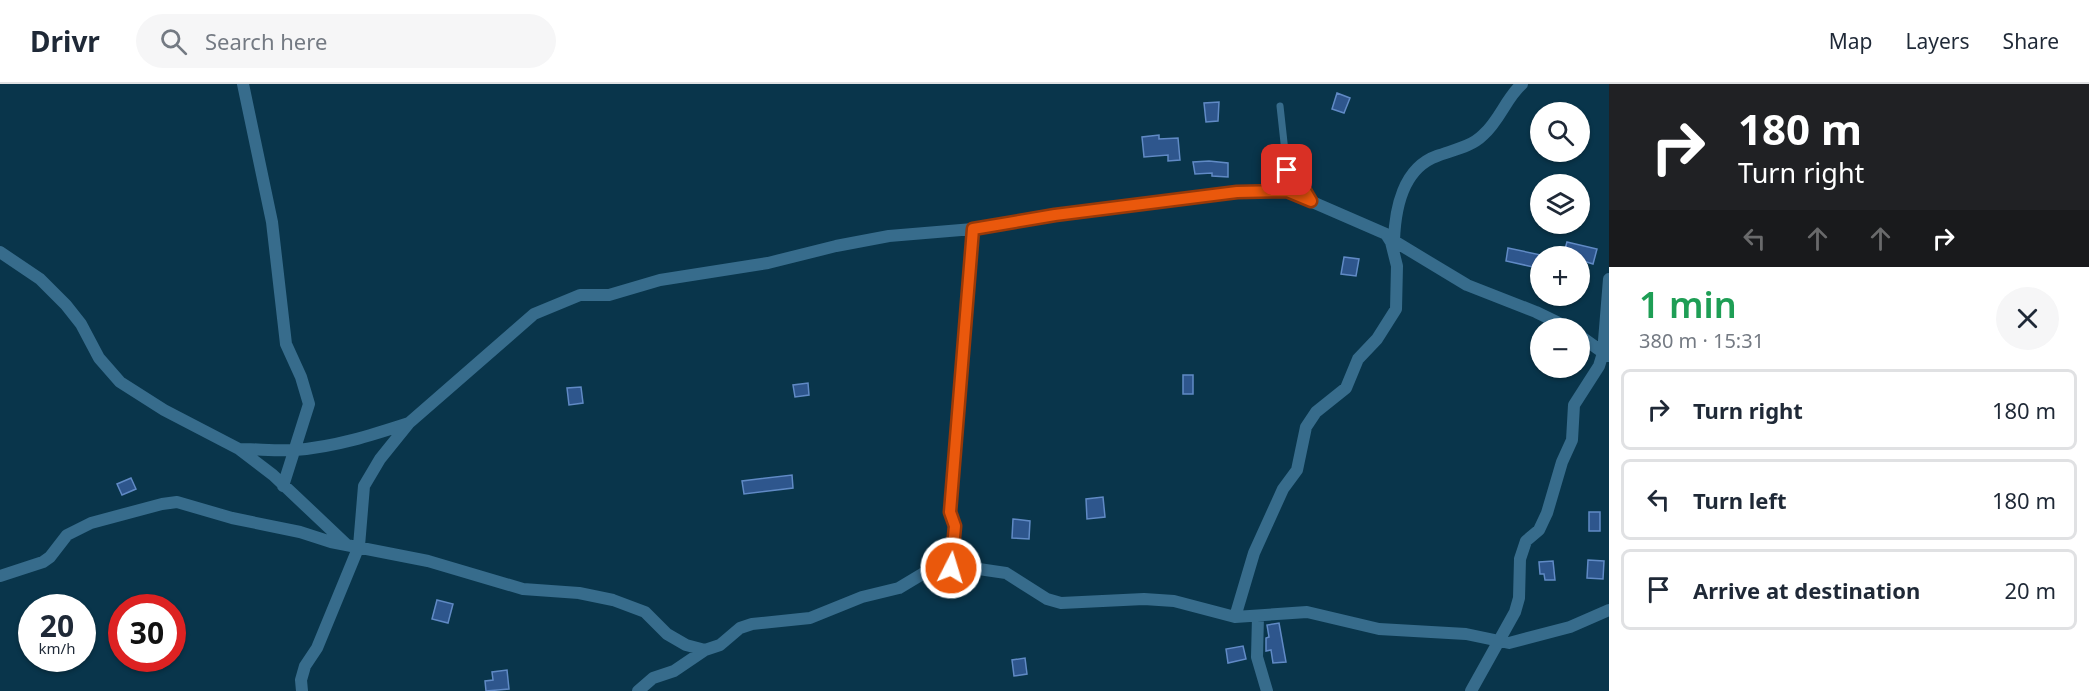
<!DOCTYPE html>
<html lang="en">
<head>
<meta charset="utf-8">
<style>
  body { margin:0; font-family:"Noto Sans",sans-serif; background:#f6f6f7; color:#1f2937; height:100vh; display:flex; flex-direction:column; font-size:22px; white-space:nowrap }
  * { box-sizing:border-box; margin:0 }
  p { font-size:20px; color:#747a83 }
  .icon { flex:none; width:33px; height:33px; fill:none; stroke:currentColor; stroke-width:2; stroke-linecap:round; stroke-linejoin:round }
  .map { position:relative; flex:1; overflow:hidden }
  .sheet { display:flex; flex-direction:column; background:#fff; width:480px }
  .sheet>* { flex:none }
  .hud { background:#202124; color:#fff; overflow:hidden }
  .controls { position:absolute; left:1530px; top:18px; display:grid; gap:12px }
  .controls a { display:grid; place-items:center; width:60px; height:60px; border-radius:50%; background:#fff; box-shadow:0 2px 4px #0004; font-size:30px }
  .speed { position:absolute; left:18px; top:510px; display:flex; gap:12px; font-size:30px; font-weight:700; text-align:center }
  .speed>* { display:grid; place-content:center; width:78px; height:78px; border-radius:50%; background:#fff; box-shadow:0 2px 4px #0004; line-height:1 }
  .speed small { font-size:15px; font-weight:400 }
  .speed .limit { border:9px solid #d22; background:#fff; color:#111 }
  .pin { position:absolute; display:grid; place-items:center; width:51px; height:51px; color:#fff; margin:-26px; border-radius:12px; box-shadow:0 3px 9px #0006 }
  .me { position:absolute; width:66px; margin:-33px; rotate:5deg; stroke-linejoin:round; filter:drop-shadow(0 0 4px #0008) }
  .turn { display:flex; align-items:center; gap:21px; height:126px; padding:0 30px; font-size:27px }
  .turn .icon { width:78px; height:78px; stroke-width:2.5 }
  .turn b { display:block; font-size:42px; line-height:51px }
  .lanes { display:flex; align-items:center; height:57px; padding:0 30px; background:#0003; justify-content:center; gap:30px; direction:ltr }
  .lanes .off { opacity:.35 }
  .round { display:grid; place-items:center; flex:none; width:63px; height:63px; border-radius:32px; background:#f6f6f7 }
  .summary { display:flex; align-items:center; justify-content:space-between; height:102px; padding:0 30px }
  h1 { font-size:36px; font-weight:600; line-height:45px; color:#1e9e55 }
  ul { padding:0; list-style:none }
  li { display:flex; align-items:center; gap:18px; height:81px; margin:0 12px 9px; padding:0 18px; border:3px solid #e0e1e3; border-radius:9px }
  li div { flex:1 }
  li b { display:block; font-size:22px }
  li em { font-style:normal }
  header { display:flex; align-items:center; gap:36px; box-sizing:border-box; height:84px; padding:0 30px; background:#fff; border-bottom:2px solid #e0e1e3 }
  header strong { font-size:28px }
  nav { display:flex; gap:33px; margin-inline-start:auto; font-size:21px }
  .search { width:420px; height:54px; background:#f6f6f7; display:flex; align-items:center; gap:15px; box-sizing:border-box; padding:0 21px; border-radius:33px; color:#747a83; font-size:22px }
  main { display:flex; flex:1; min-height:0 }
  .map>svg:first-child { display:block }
  .building { fill:#2e568d; stroke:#608ac5; stroke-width:1.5 }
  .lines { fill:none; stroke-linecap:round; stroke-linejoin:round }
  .service { stroke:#376c8c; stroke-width:7 }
  .minor { stroke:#376c8c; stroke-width:12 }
  .route-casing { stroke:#983908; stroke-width:15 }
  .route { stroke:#ea580c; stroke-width:10 }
</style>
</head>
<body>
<header>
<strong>Drivr</strong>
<div class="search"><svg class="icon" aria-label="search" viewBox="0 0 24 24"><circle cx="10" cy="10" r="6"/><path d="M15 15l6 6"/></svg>Search here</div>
<nav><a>Map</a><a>Layers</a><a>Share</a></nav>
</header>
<main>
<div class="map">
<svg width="1609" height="607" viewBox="0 0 1609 607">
  <rect width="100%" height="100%" fill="#09354b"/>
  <!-- building -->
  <path class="building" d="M1337 9 1350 14 1344 29 1332 25Z
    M1219 18 1218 37 1206 38 1204 19Z
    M1159 51V55L1178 54 1180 76 1168 77V71L1144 73 1142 53Z
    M1209 77 1228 79V93L1212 92V89L1195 90 1193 78Z
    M1567 158 1597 165 1593 180 1580 176V172H1563Z
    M1508 164 1541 171 1538 184 1506 177Z
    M1344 173 1359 175 1356 192 1341 190Z
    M1183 291H1193V310H1183Z
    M808 299 809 311 795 313 793 301Z
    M581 303 583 319 569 321 567 304Z
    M792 391 793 404 744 410 742 397Z
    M131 394 136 405 122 411 117 400Z
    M1103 413 1105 433 1087 435 1086 415Z
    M1589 428H1600V447H1589Z
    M1013 435 1030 437 1029 455 1012 454Z
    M1588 476 1604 477 1603 495 1587 494Z
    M1553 477 1555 496H1545L1544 490H1540L1539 478Z
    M437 516 453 520 448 539 432 535Z
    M1279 539 1286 578 1273 579 1271 566 1266 567V554L1269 553 1267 541Z
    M1243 562 1246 575 1228 579 1226 565Z
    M1025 574 1027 590 1014 592 1012 576Z
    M507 586 509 605 486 607 485 597 493 596 492 588Z"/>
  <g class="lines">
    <!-- service -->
    <path class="service" d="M1280 22 1287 86 1309 115"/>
    <!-- minor -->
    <path class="minor" d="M243 0 272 138 286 260 301 293 309 320 283 402
      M1394 157C1395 125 1403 84 1437 72 1453 66 1471 63 1483 51 1500 36 1506 14 1522 0
      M1391 158 1394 157 1467 201 1536 228 1569 244
      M0 168 40 195 66 221 81 240 99 274 120 298 164 326 239 365 273 391 346 460
      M1580 252 1608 272
      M239 365C258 365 277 367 295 366 335 363 372 351 409 339
      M951 484 955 442 950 428 973 145
      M0 492 43 478 50 473 67 451 91 439 162 420 177 418 232 434 300 448 331 458 428 477 523 505 579 509 613 516 645 528 667 550 686 561 705 566 720 561 740 544 752 540 810 534 862 513 899 504 924 489 951 484H972L1006 489 1047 515 1061 519 1144 515 1174 517 1235 533 1307 528 1379 545 1466 550 1509 559 1570 543 1609 526
      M1258 532 1257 573 1267 607
      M302 607 301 596 305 582 317 564 359 462 364 402 380 375 409 339 534 230 580 211H609L660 196 768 179 836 162 889 152 973 145 1055 131 1237 108 1287 107 1386 150 1391 158 1397 182 1396 225 1377 255 1358 275 1346 304 1316 328 1306 343 1297 386 1283 405 1254 469 1235 533
      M638 607 653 594 674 587 705 566
      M1471 607 1515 528 1519 514 1520 475 1526 457 1539 446 1547 429 1562 378 1572 356 1574 321 1599 282 1603 269 1609 195"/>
  </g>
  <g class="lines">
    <!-- route casing -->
    <g class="route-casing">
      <path id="route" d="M951 484 955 442 950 428 973 145 1055 131 1237 108 1287 107 1311 117 1304 105 1287 86"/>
    </g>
    <!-- route -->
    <use href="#route" class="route"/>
  </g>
</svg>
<div class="controls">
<a><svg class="icon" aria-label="search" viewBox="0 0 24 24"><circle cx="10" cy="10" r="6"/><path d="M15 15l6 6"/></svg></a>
<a><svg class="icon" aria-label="layers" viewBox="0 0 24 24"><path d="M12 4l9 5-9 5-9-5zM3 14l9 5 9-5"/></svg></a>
<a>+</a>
<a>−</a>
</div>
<div class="speed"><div>20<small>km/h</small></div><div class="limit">30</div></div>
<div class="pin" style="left:1287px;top:86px;background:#d93025"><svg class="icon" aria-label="arrive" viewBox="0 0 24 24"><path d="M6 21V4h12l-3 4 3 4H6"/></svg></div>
<svg class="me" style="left:951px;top:484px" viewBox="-20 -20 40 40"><circle r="17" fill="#ea580c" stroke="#fff" stroke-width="3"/><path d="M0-11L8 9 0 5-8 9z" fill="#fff"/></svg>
</div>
<section class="sheet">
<div class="hud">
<div class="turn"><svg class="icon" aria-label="right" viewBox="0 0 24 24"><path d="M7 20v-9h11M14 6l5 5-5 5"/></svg><div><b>180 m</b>Turn right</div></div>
<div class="lanes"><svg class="icon off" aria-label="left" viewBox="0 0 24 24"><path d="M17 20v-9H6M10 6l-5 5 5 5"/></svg><svg class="icon off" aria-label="ahead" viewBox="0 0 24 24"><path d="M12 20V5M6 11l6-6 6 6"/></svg><svg class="icon off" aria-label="ahead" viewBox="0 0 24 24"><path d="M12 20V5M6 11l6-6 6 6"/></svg><svg class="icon" aria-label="right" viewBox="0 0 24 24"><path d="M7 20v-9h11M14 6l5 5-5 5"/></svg></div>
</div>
<div class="summary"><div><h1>1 min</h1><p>380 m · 15:31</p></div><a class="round"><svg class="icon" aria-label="close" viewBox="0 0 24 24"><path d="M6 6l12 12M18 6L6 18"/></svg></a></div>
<ul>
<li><svg class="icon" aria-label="right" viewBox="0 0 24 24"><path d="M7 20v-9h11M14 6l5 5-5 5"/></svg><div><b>Turn right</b></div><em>180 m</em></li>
<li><svg class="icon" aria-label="left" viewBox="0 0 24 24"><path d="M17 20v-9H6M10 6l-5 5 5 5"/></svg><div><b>Turn left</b></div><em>180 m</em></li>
<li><svg class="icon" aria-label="arrive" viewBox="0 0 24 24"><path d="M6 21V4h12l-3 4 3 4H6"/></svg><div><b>Arrive at destination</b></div><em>20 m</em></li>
</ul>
</section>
</main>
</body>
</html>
